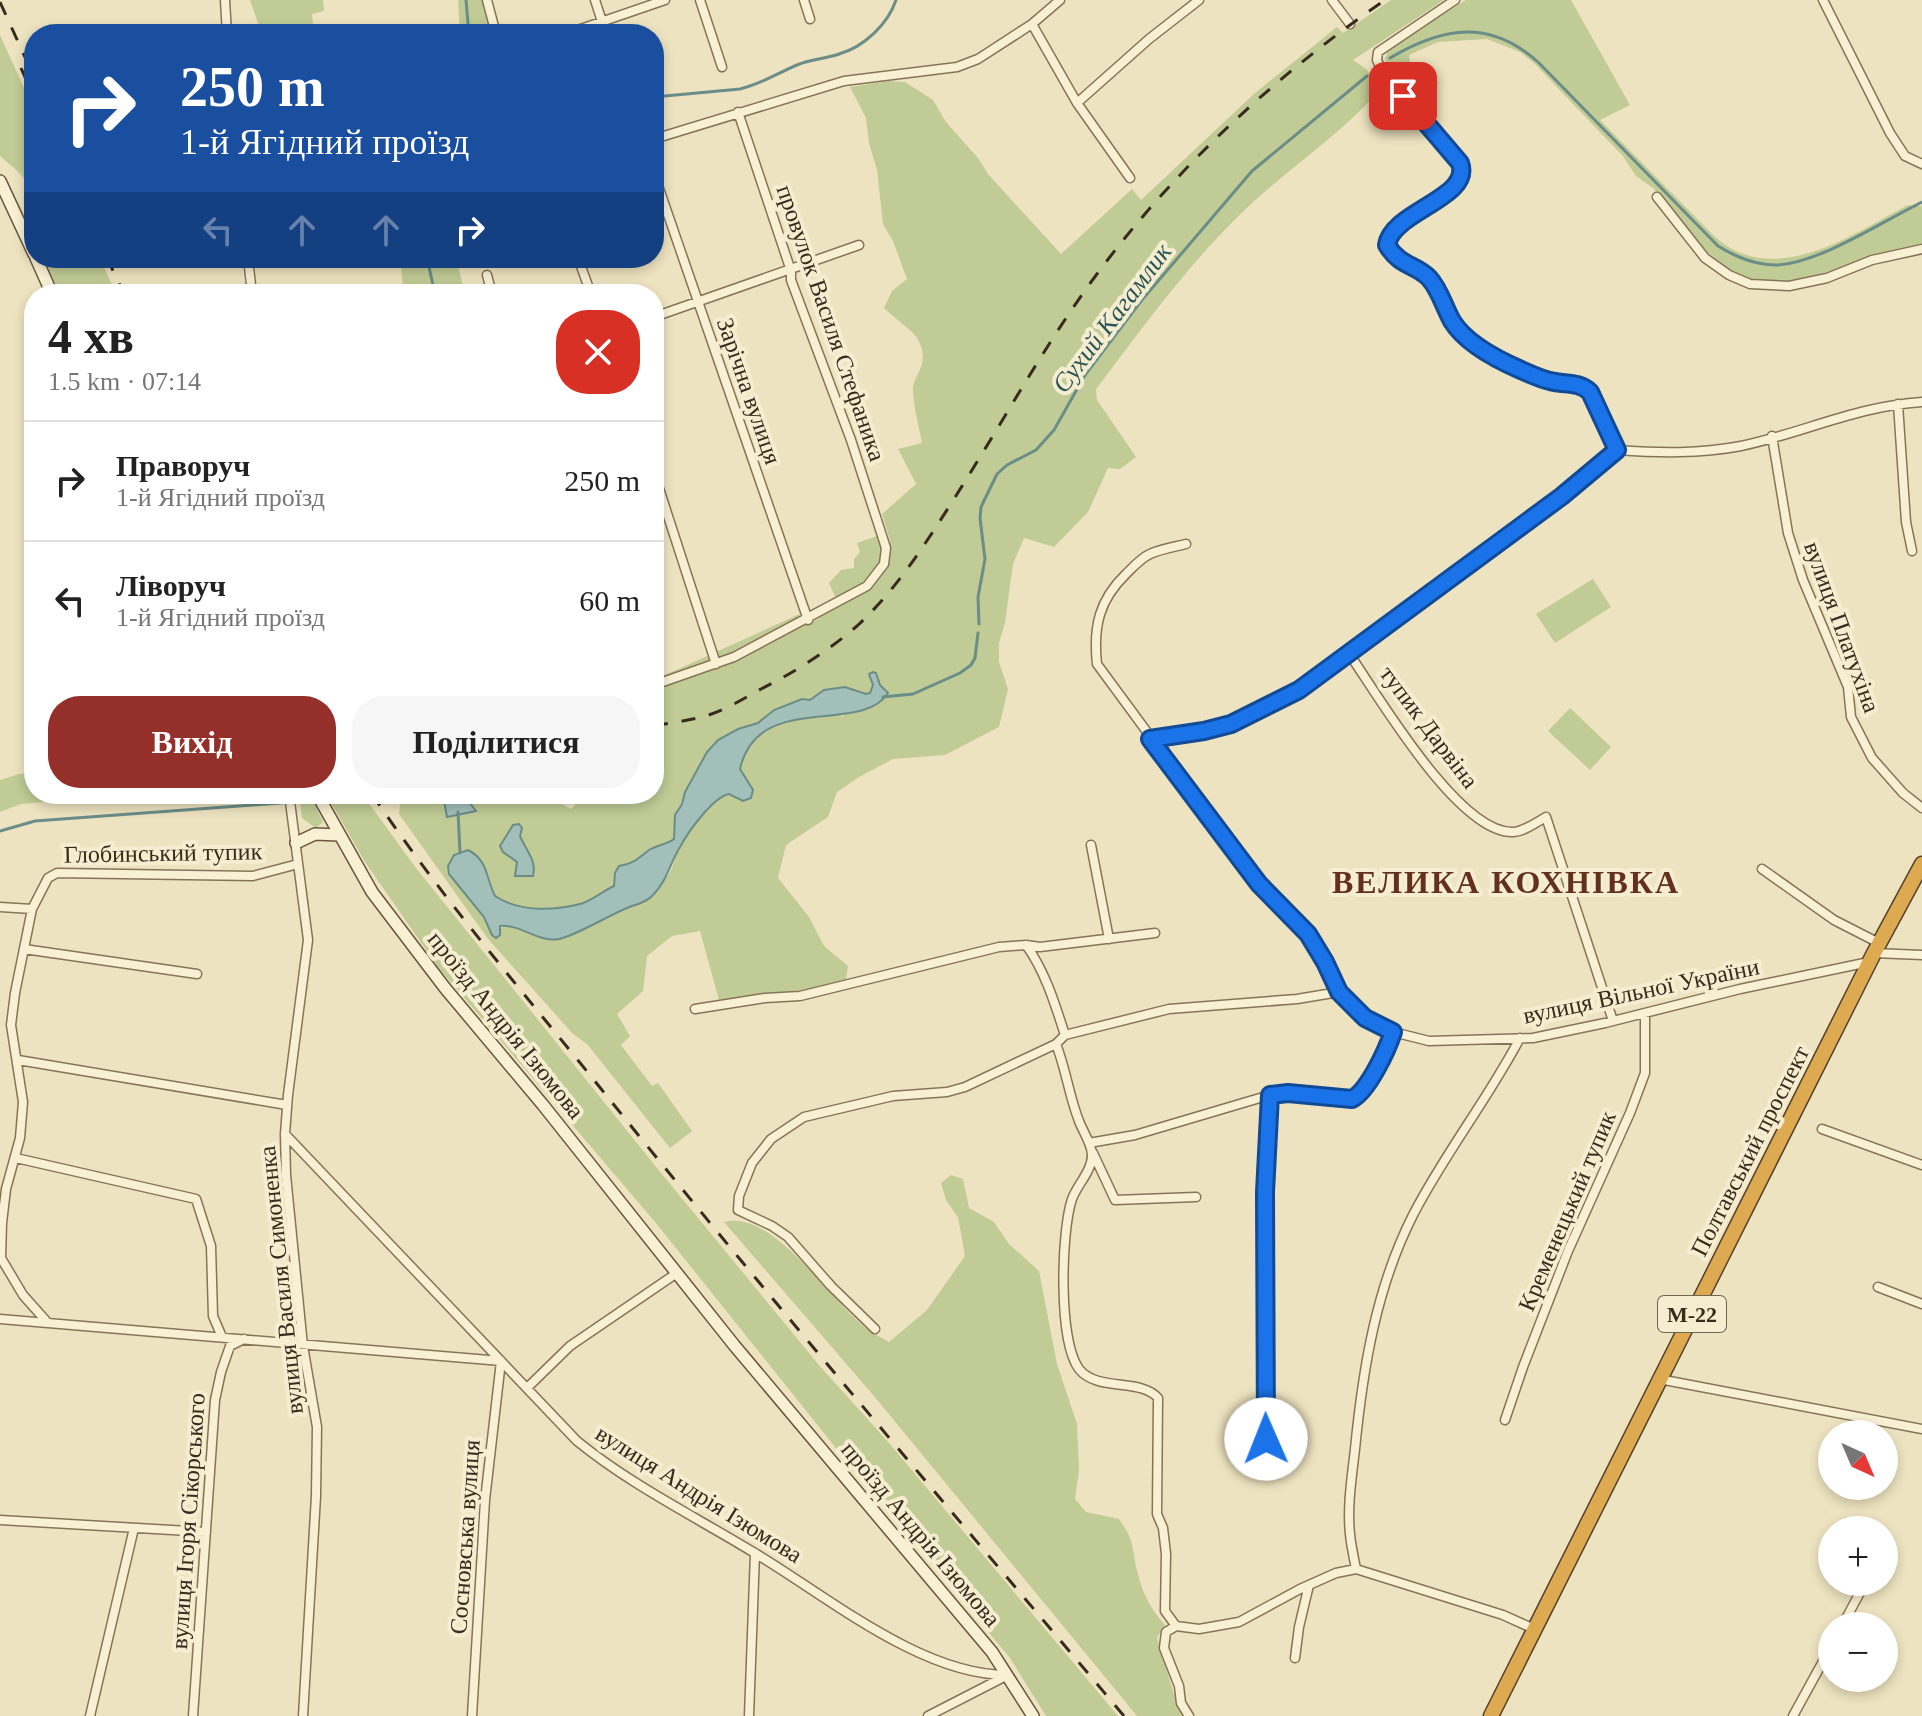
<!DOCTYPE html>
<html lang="uk">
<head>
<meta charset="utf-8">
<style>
  body { margin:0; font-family:"Times New Roman",serif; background:#f6f6f6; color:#222; height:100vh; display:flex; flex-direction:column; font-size:30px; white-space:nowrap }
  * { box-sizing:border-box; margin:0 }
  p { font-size:26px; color:#767676 }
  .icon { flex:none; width:44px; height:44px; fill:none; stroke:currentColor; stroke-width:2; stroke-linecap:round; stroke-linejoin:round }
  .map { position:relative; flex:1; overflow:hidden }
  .side { position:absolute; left:24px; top:284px; width:640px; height:520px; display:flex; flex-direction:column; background:#fff; border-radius:32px; box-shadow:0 4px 12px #0003 }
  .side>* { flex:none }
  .banner { position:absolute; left:24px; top:24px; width:640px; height:244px; border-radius:32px; box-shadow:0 4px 12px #0003; background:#1a4fa0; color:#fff; overflow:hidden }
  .needle { width:52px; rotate:136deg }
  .fabs { position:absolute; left:1818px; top:1420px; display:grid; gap:16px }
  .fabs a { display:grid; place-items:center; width:80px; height:80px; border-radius:50%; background:#fff; box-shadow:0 4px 12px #0003; font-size:40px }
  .pin { position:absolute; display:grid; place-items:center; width:68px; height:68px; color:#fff; margin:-34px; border-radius:16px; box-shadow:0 4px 12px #0006 }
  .me { position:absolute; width:88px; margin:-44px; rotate:359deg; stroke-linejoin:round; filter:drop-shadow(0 0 6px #0008) }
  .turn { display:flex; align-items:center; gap:28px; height:168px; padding:0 24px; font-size:36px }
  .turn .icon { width:104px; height:104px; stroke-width:2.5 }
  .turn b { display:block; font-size:56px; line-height:68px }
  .lanes { display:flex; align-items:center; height:76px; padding:0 24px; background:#0003; justify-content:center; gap:40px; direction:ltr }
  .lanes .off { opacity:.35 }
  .round { display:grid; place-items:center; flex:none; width:84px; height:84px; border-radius:32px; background:#f6f6f6 }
  .summary { display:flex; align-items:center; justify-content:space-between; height:136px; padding:0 24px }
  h1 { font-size:48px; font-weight:800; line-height:60px }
  .primary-button { display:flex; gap:16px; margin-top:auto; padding:16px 24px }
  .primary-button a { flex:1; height:92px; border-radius:32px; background:#943029; color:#fff; font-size:32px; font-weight:800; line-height:92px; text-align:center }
  .primary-button a+a { background:#f6f6f6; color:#222 }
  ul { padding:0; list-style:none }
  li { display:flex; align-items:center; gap:24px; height:120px; padding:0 24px; border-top:2px solid #e0e0e0 }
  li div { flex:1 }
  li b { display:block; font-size:30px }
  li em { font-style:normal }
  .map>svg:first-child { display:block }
  .green { fill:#c1cb95; fill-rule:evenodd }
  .water { fill:#a3bfb9; stroke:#6b8d87; stroke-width:2 }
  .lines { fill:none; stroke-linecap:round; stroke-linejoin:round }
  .stream { stroke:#6b8d87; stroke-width:3 }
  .street-casing { stroke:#867458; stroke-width:11 }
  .secondary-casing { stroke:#68553c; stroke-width:14 }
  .highway-casing { stroke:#54422d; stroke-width:17 }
  .street { stroke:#f8f0d3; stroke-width:8 }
  .secondary { stroke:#f8f0d3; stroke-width:11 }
  .highway { stroke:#ddaa51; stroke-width:14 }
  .rail { stroke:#362b1d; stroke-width:3; stroke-dasharray:14 14; stroke-linecap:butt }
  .route-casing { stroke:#114b97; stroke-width:20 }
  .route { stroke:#1a73e8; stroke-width:14 }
  .labels { text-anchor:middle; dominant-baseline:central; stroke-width:8; stroke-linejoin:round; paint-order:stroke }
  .shield { fill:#f5edd0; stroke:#6f6553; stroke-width:2 }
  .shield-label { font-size:22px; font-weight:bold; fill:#362b1d }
  .street-label { font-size:24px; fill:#362b1d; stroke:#f5edd0 }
  .water-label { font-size:26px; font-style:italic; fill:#2c5556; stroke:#f5edd0 }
  .district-label { font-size:32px; font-weight:bold; letter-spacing:2px; fill:#62301d; stroke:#f5edd0 }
</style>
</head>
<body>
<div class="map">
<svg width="1922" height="1716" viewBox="0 0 1922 1716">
  <rect width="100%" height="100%" fill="#ede3c0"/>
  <!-- green -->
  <path class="green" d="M250 0H323L324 11 312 14 314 34H267L259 26Z
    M458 0H488L492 34H460Z
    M1391 0H1444L1353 60C1366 68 1374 75 1379 91 1341 134 1292 166 1250 205 1191 260 1144 326 1096 389L1097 400 1136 457 1120 469 1108 468 1088 512 1054 547 1024 538 1013 564 1005 623 999 643V662L1008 689 999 727 945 755 893 759 859 777 837 792 828 817 786 845 778 878 809 917 824 946 848 966 846 979 833 986 719 1000 700 931 672 936 647 956 643 991 617 1014 630 1036 621 1045 652 1086 658 1083 692 1131 670 1148 587 1044 573 1034 488 939 399 814 400 803 394 794H447L444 797 458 813 475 809 470 803 469 794H523L522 802 532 801 540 794H560L562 804 571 809 575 805 571 794H654V680L802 613 806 623 817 620 837 601 829 583 841 570 854 568V559L860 552 857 543 877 536 883 552 889 557 890 540 882 514 916 484 898 449 922 443C919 426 914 409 913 392 911 375 933 365 917 338 913 331 892 316 884 308L892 291 907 279 893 241 883 224 877 170 869 143 866 118 850 87 889 81 905 82 933 100 946 122 978 158 988 174 1061 254 1132 189 1141 200 1255 93 1337 27 1343 33ZM877 673 880 685 843 716C803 712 750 724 740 770L753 790 743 800 729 794C712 797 689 832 680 847 675 855 674 867 668 875 661 886 578 934 563 938 548 941 520 930 505 925L492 935 454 855 468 850 488 873 495 896C519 912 552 911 580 904 591 901 603 891 614 886L619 866C634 863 638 859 649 850 657 845 666 845 674 839L675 815 707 752 738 729 758 723 774 710 810 700 824 690 845 687 866 695 870 693 873 685 869 674ZM522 828 520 836 531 855 535 875 516 867 517 862 507 856 505 836Z
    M1466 0H1571L1630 105 1600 120 1714 236C1774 290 1851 235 1908 205L1922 206V246L1790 282 1750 280 1731 272 1706 251 1653 188 1636 176 1623 156 1595 127 1535 64 1520 52 1487 39 1438 42 1409 55 1411 69 1441 83C1421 78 1395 79 1385 59L1389 49Z
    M0 35 34 110V209C29 200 31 197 29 188 26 176 9 164 0 156Z
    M43 258H100L116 294H60Z
    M400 258H456L465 294H408L403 287Z
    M1593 579 1611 607 1555 643 1536 614Z
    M1570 708 1611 747 1590 770 1548 731Z
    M34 773V794H130L21 804 0 812V780L19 774Z
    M299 794H310L323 822 316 828 302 818Z
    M326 794H362L416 868 657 1168 818 1364 889 1443 1118 1716H1046L1010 1658 847 1462 655 1222 438 967 365 862Z
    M951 1175 963 1179 969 1208 994 1222 1009 1244 1039 1271 1057 1364 1077 1424 1079 1470 1075 1499 1086 1512 1119 1519C1136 1542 1131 1548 1138 1574 1142 1593 1152 1611 1165 1625L1157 1638 1176 1701 1185 1716H1137L874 1396 724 1222C774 1209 831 1302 867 1329 874 1334 882 1338 889 1342L927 1310 965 1256 958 1217 946 1200 941 1183Z"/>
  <!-- water -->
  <path class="water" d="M873 672 876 673 880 685 888 693C861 736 758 690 740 769L753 790 751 798 743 801 729 794C713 797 688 832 680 847 670 863 667 881 653 895 648 901 639 904 632 906 610 914 578 935 559 939 539 943 521 924 500 926V935L496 938 492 935 484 917 449 874 448 866 454 855 468 850C488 860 486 878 495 896 519 912 552 911 580 904 591 901 603 891 614 886L615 873 619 866C634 863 638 859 649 850 657 845 666 845 674 839L675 815 682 804 685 792 707 752 718 740 738 729 758 723 774 710 802 699 810 700 824 690 845 687 866 694 870 693 873 685 869 674Z
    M447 794H469L470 803 476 811 447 817 444 801Z
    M519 824 522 828 520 836C526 850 537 861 533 876H515L517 862 503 852 500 846 513 825Z"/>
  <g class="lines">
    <!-- stream -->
    <path class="stream" d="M466 0 469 34
      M1390 58C1444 26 1491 19 1539 63L1718 246C1736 257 1754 265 1776 265 1818 264 1883 221 1922 202
      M654 97 740 89C761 84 778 73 797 65 811 59 825 59 839 54 864 47 888 24 896 0
      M427 258 435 294
      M979 624 978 597 985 559 980 518 981 507 997 474 1007 465 1036 450 1054 430 1085 375 1141 301 1252 171 1367 76
      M883 697 913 694 960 673 971 665 975 658 978 633
      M458 812 460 853
      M0 831 35 821 307 801 324 794"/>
    <!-- street casing -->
    <g class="street-casing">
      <path id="street" d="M225 0 227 34
        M487 0 496 34
        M595 0 606 34
        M700 0 722 67
        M804 0 810 19
        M1332 0 1350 24
        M1455 0 1378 52 1377 60 1381 69 1460 163C1472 198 1392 212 1387 245 1400 267 1416 264 1429 278 1440 291 1444 307 1452 321 1466 344 1498 360 1521 370 1530 375 1541 379 1550 381 1565 385 1578 381 1590 392L1617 450
        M1823 0 1890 133 1905 156 1922 164
        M1032 24 1077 103 1130 178
        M566 34 665 0
        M1077 103 1149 39 1199 0
        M654 139 844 81 957 67 978 59 1032 24 1060 0
        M654 174 808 620
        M1657 197 1705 258 1729 275 1750 284 1789 286 1827 278 1872 260 1922 249
        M248 258 252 294
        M578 258 591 294
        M487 275 492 294
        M654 317 859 245
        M1898 404 1906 522 1912 551
        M1772 436 1788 533 1803 580 1848 687 1851 717 1872 758 1903 793 1922 808
        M1617 450C1660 453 1699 454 1741 446 1803 433 1857 406 1922 402
        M654 473 716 664
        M1186 544C1174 547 1161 549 1150 554 1141 558 1134 566 1126 574 1099 600 1093 627 1097 664L1259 884 1308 934 1325 962 1339 992 1365 1018 1393 1032 1429 1041 1533 1038 1605 1023 1740 989 1869 962
        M1350 655C1379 697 1459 834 1513 832 1523 832 1537 822 1546 817L1613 1021
        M654 685 734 657 867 586 884 564 886 548 851 440 791 280V271L738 112
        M1150 739 1231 724 1299 690 1562 496 1617 450
        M289 794 308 940 288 1095 285 1134 286 1175 303 1346 317 1427 316 1496 303 1716
        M1091 845 1109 939
        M1762 869 1834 920 1879 943
        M0 907 32 909 48 878 57 873 253 876 298 864
        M32 909 15 993 11 1025 23 1102 20 1138 6 1189 2 1223 1 1258 23 1295 47 1322
        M1026 945C1045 971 1055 1004 1065 1035
        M24 949 197 974
        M1874 953 1922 955
        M695 1009 765 998 800 996 999 947 1026 945 1040 947 1155 933
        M1056 1044C1066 1069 1069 1096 1079 1121 1083 1132 1092 1144 1092 1155 1092 1171 1077 1185 1072 1199 1061 1232 1058 1341 1079 1369 1097 1392 1141 1378 1158 1398L1157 1514 1163 1528 1166 1554 1165 1611 1176 1626
        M18 1060 287 1105
        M1822 1129 1922 1165
        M285 1134 577 1441C631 1485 694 1516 753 1552 826 1595 920 1675 1007 1675
        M1089 1143 1135 1135 1270 1095 1288 1093 1352 1099C1368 1090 1387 1050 1393 1032
        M1093 1153 1115 1200 1196 1197
        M16 1158 196 1199 211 1246 213 1316 222 1337
        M1878 1287 1922 1304
        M0 1319 501 1361 485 1500 472 1716
        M875 1329 831 1286 788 1237 772 1226 738 1210 739 1196 752 1163 771 1139 804 1117 893 1096 947 1092 965 1087 1056 1044 1065 1035 1169 1009 1297 999 1339 992
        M1659 1379 1922 1429
        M527 1388 570 1346 677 1273
        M1505 1420 1523 1367 1568 1251 1630 1113 1645 1073V1013
        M1266 1439 1265 1192 1270 1095
        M0 1520 206 1532
        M1356 1569C1354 1558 1351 1546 1350 1534 1347 1506 1352 1476 1355 1449 1363 1368 1376 1288 1413 1215 1445 1153 1488 1099 1520 1038
        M1842 1626 1864 1585
        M1295 1658 1299 1627 1309 1585
        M90 1716 134 1528
        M193 1716 215 1400 221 1372 230 1346 244 1339
        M749 1716 755 1553
        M928 1716 1004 1677
        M1189 1716 1181 1703 1179 1686 1164 1648 1166 1632 1176 1626 1199 1629 1239 1622 1300 1589 1336 1573 1356 1569 1503 1615 1534 1629
        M1793 1716 1832 1645"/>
    </g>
    <!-- secondary casing -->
    <g class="secondary-casing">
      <path id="secondary" d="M0 181 34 254
        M36 258 52 294
        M317 794 372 892 445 988 543 1105 734 1345 992 1652 1033 1716
        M296 843 315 834 339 835"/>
    </g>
    <!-- highway casing -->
    <g class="highway-casing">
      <path id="highway" d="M1491 1716 1874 953 1922 864"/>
    </g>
    <!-- street -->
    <use href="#street" class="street"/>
    <!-- secondary -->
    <use href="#secondary" class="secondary"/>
    <!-- highway -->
    <use href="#highway" class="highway"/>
    <!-- rail -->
    <path class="rail" d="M0 2 34 77
      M21 68 34 97
      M107 258 124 294
      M654 726C670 723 686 721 702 717 722 712 743 699 761 689 795 672 828 651 857 626 896 590 924 546 952 502 1000 427 1042 349 1094 278 1174 169 1275 76 1385 0
      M372 794C441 897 524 993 602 1090 772 1302 949 1508 1124 1716"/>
  </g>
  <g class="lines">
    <!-- route casing -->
    <g class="route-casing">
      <path id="route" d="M1266 1439 1265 1192 1270 1095 1288 1093 1352 1099C1368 1091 1387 1050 1393 1032L1365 1018 1339 992 1325 962 1308 934 1259 884 1150 739 1204 731 1231 724 1299 690 1562 496 1617 450 1590 392C1578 381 1565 385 1550 381 1541 379 1530 374 1521 370 1498 360 1466 344 1452 321 1444 307 1440 290 1429 278 1416 264 1400 267 1387 245 1392 211 1473 198 1460 163L1403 96"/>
    </g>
    <!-- route -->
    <use href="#route" class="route"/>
  </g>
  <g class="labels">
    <!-- shield labels -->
    <rect class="shield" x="1658" y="1296" width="68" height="36" rx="6"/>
    <g class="shield-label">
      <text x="1692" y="1314">М-22</text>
    </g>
    <!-- street labels -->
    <g class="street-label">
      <text transform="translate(831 323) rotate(71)">провулок Василя Стефаника</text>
      <text transform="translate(749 391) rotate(71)">Зарічна вулиця</text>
      <text transform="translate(1842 627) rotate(70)">вулиця Платухіна</text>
      <text transform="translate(1429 727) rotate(53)">тупик Дарвіна</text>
      <text transform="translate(163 853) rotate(-1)">Глобинський тупик</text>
      <text transform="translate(1641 991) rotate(-12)">вулиця Вільної України</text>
      <text transform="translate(506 1025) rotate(51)">проїзд Андрія Ізюмова</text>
      <text transform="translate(1750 1151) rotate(-63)">Полтавський проспект</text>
      <text transform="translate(1567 1211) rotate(-67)">Кременецький тупик</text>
      <text transform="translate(281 1280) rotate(-96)">вулиця Василя Симоненка</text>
      <text transform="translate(699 1494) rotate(32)">вулиця Андрія Ізюмова</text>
      <text transform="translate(188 1521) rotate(-86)">вулиця Ігоря Сікорського</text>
      <text transform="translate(921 1534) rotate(50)">проїзд Андрія Ізюмова</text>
      <text transform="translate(465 1537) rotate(-86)">Сосновська вулиця</text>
    </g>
    <!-- water labels -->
    <g class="water-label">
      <text transform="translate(1112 318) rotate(-53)">Сухий Кагамлик</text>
    </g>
    <!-- district labels -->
    <g class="district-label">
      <text x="1506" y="882">ВЕЛИКА КОХНІВКА</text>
    </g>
  </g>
</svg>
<div class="fabs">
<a><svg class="needle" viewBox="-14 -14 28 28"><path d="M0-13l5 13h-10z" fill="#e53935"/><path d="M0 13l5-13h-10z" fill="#767676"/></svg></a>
<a>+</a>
<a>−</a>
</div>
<div class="pin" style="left:1403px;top:96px;background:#d93025"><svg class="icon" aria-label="arrive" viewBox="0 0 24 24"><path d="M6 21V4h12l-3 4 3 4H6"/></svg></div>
<svg class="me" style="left:1266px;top:1439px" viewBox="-20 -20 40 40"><circle r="19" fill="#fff"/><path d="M0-13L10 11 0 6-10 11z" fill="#1a73e8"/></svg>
<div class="banner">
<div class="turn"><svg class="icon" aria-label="right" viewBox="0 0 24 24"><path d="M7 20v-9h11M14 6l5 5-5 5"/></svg><div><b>250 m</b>1-й Ягідний проїзд</div></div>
<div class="lanes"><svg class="icon off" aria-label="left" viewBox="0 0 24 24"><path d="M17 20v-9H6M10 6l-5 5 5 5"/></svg><svg class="icon off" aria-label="ahead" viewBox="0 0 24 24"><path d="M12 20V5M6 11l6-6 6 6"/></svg><svg class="icon off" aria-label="ahead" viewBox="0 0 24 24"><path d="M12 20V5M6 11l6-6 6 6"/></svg><svg class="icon" aria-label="right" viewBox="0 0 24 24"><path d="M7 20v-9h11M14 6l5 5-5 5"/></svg></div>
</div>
<section class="side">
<div class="summary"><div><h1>4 хв</h1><p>1.5 km · 07:14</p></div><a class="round" style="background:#d93025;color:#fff"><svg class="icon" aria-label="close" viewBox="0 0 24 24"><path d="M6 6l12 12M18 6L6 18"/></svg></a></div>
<ul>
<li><svg class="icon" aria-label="right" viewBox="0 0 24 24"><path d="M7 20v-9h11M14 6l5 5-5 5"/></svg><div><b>Праворуч</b><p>1-й Ягідний проїзд</p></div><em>250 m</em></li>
<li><svg class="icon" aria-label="left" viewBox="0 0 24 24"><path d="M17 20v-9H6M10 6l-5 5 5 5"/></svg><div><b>Ліворуч</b><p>1-й Ягідний проїзд</p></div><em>60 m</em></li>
</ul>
<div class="primary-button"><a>Вихід</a><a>Поділитися</a></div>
</section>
</div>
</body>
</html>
